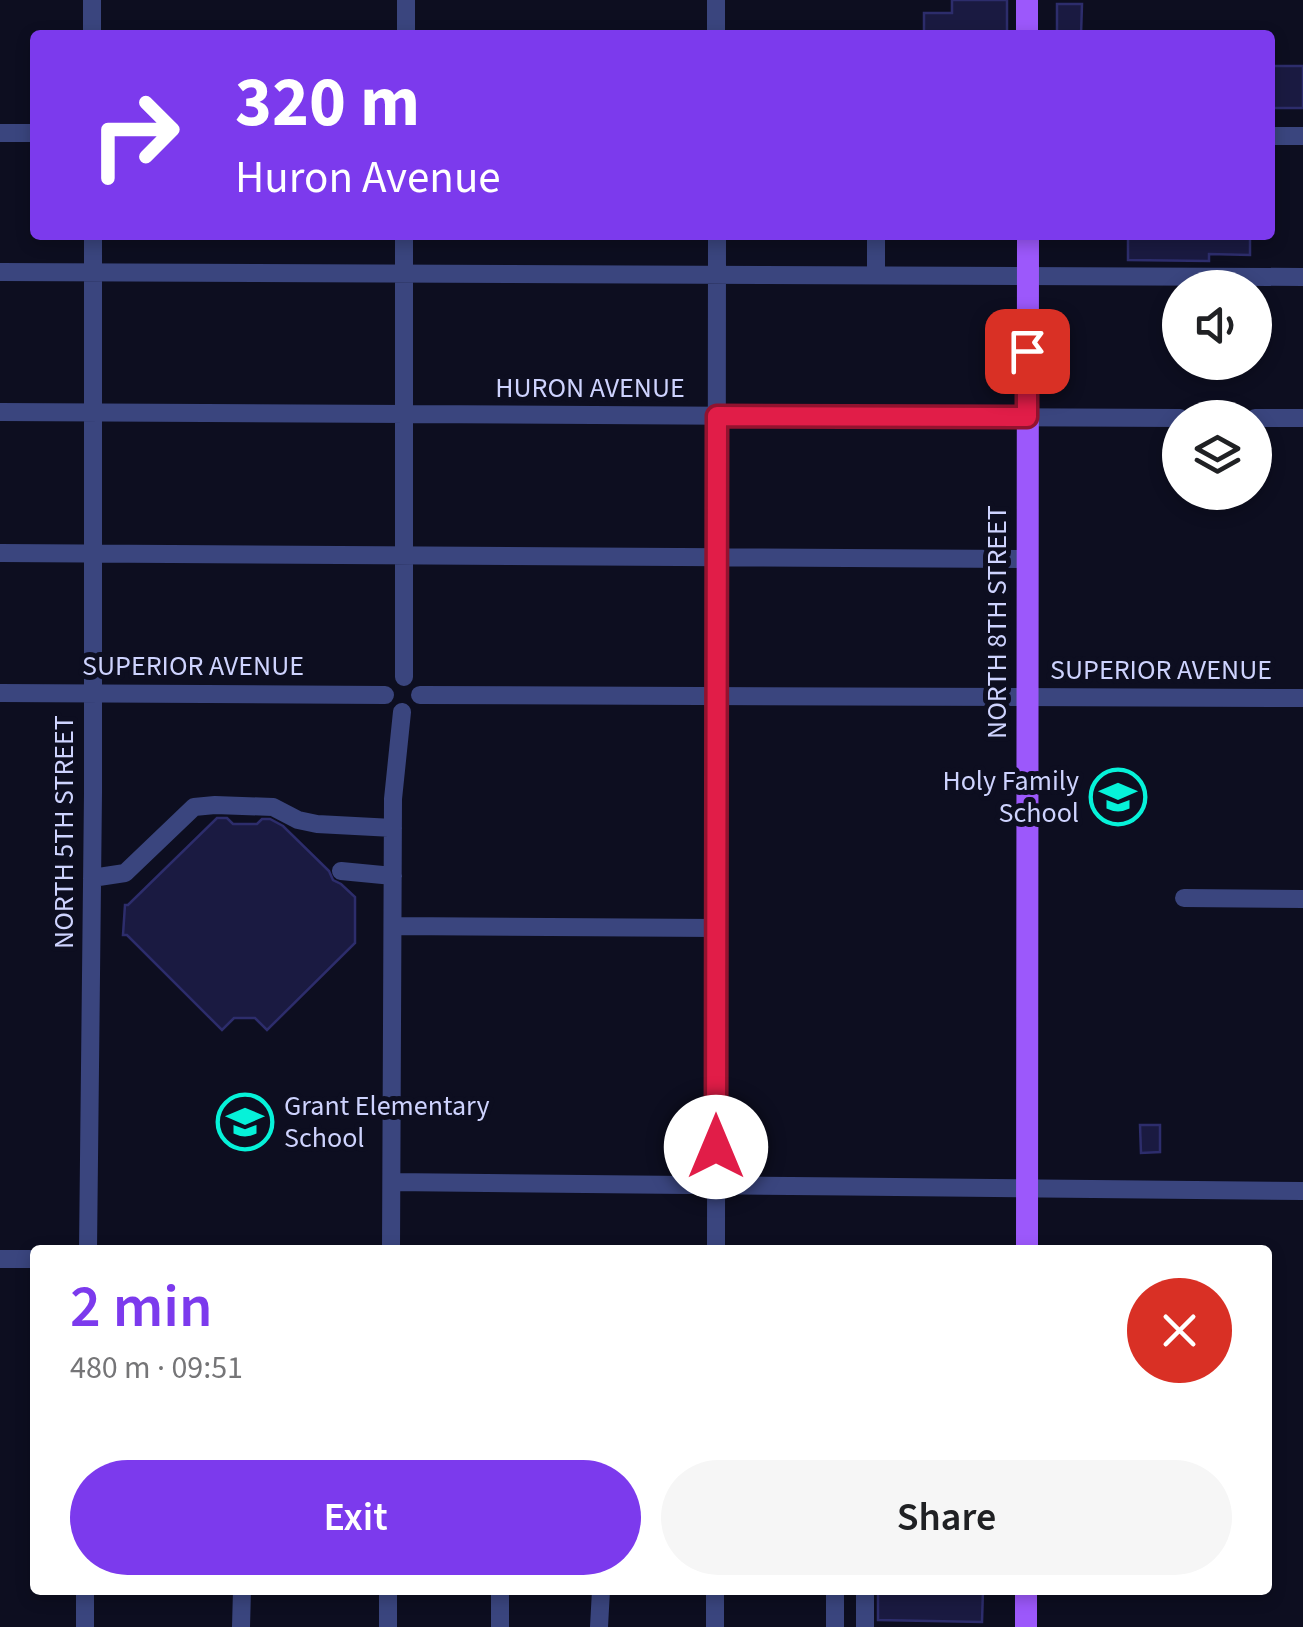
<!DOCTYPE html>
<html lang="en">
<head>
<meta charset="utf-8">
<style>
  body { margin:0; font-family:"Source Sans 3",sans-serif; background:#f6f6f6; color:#202124; height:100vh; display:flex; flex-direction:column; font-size:38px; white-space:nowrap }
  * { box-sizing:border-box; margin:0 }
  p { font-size:32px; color:#757577 }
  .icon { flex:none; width:55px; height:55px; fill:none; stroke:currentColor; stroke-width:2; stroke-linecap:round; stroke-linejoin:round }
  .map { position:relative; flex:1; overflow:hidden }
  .side { position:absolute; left:30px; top:1245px; width:1242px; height:350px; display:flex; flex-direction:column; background:#fff; border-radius:10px; box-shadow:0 5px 15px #0003 }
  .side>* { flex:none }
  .banner { position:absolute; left:30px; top:30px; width:1245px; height:210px; border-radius:10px; box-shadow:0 5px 15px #0003; background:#7c3aed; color:#fff; overflow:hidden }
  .tools { position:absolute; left:1162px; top:270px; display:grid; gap:20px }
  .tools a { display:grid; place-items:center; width:110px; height:110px; border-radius:50%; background:#fff; box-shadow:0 5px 15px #0003; font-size:50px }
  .pin { position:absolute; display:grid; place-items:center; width:85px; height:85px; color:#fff; margin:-42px; border-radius:20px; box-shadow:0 5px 15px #0006 }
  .me { position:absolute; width:110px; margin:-55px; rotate:0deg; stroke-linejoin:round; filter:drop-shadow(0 0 8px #0008) }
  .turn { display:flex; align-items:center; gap:35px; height:210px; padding:0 40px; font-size:45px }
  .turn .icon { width:130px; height:130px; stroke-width:2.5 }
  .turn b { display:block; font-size:70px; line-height:85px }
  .round { display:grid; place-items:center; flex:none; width:105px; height:105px; border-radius:52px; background:#f6f6f6 }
  .overview { display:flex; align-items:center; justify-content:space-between; height:170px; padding:0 40px }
  h1 { font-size:60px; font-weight:600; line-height:75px; color:#7c3aed }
  .button { display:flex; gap:20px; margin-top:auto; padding:20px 40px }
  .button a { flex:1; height:115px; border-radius:60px; background:#7c3aed; color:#fff; font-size:40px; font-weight:600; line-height:115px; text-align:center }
  .button a+a { background:#f6f6f6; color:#202124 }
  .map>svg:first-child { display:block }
  .building { fill:#1a1a41; stroke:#2d2d6c; stroke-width:2.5 }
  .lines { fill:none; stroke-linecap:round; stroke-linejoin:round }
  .minor { stroke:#3a457e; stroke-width:18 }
  .major { stroke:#9c58fb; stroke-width:22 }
  .route-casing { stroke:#92132f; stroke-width:25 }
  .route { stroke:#e11d48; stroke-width:18 }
  .labels { text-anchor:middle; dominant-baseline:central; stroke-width:10; stroke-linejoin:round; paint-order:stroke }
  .street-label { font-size:28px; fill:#ced3fe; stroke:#0d0e20 }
  .poi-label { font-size:28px; fill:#ced3fe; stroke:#0d0e20; text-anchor:end }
</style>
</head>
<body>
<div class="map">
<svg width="1303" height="1627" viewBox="0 0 1303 1627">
  <rect width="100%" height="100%" fill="#0d0e20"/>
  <!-- building -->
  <path class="building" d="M952 0H1007V35H924V13H952Z
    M1057 4H1082L1081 35H1057Z
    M1270 66H1303V108H1270Z
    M1128 235H1250V255L1209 254V261L1128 260Z
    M217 818H227L233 824H257L262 819H270L283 826 329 871 333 880 341 884 355 897V943L267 1030 255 1018H234L222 1030 127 935H123L125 905H128Z
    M1140 1125H1160V1152L1141 1153Z
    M878 1590H983L982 1622 878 1620Z"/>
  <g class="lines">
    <!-- minor -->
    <path class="minor" d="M716 0V35
      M92 35V0
      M406 35V0
      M0 133H35
      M1270 136H1303
      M876 235V275
      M0 272 1303 277
      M0 412 1180 418
      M1255 418H1303
      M0 553 1028 559
      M404 677V235
      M0 693 385 695
      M420 695 1303 698
      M341 871 393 876
      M92 878 125 873 194 807 215 805 273 807 298 820 317 824 393 828
      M1184 898 1303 899
      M393 926 716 928
      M392 1182C696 1183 999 1190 1303 1191
      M88 1250 93 793V235
      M391 1250 393 799 402 712
      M716 1250 717 235
      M0 1259H35
      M500 1590V1627
      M715 1590V1627
      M835 1590V1627
      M865 1590V1627
      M85 1627V1590
      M241 1627 242 1590
      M388 1627V1590
      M599 1627 601 1590"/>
    <!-- major -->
    <path class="major" d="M1027 0V35
      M1027 1250 1028 235
      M1026 1590V1627"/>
  </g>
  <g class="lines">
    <!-- route casing -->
    <g class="route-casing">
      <path id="route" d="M716 1147 717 416 1027 417V351"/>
    </g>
    <!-- route -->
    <use href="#route" class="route"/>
  </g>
  <!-- icons -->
  <defs>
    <g id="school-ring" transform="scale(2.875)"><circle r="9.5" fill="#0d0e20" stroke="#06f2d9" stroke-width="1.5"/><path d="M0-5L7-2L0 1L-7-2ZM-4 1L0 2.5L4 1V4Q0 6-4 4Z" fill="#06f2d9"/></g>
  </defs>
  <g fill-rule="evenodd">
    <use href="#school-ring" x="1118" y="797"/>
    <use href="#school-ring" x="245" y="1122"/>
  </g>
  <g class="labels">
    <!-- street labels -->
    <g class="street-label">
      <text x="590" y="388">HURON AVENUE</text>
      <text transform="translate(997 622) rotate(-90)">NORTH 8TH STREET</text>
      <text x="193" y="666">SUPERIOR AVENUE</text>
      <text x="1161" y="670">SUPERIOR AVENUE</text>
      <text transform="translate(64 832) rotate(-90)">NORTH 5TH STREET</text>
    </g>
    <!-- poi labels -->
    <g class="poi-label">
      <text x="1079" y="781">Holy Family<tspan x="1079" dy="32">School</tspan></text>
      <text x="284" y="1106" text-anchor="start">Grant Elementary<tspan x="284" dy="32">School</tspan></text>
    </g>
  </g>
</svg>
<div class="tools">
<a><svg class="icon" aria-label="sound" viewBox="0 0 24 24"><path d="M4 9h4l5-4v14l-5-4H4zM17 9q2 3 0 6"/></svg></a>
<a><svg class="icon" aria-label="layers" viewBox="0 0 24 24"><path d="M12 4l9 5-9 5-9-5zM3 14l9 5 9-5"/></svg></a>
</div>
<div class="pin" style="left:1027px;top:351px;background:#d93025"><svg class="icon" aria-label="arrive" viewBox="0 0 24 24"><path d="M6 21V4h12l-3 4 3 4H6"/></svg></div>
<svg class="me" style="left:716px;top:1147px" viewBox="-20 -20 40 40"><circle r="19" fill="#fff"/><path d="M0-13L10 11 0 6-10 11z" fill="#e11d48"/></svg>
<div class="banner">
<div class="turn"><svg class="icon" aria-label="right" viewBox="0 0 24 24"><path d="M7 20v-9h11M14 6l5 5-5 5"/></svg><div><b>320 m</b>Huron Avenue</div></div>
</div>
<section class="side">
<div class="overview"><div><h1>2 min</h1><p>480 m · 09:51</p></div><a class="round" style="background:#d93025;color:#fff"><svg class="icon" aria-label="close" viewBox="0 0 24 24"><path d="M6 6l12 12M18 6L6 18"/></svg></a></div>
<div class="button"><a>Exit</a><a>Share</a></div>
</section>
</div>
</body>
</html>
